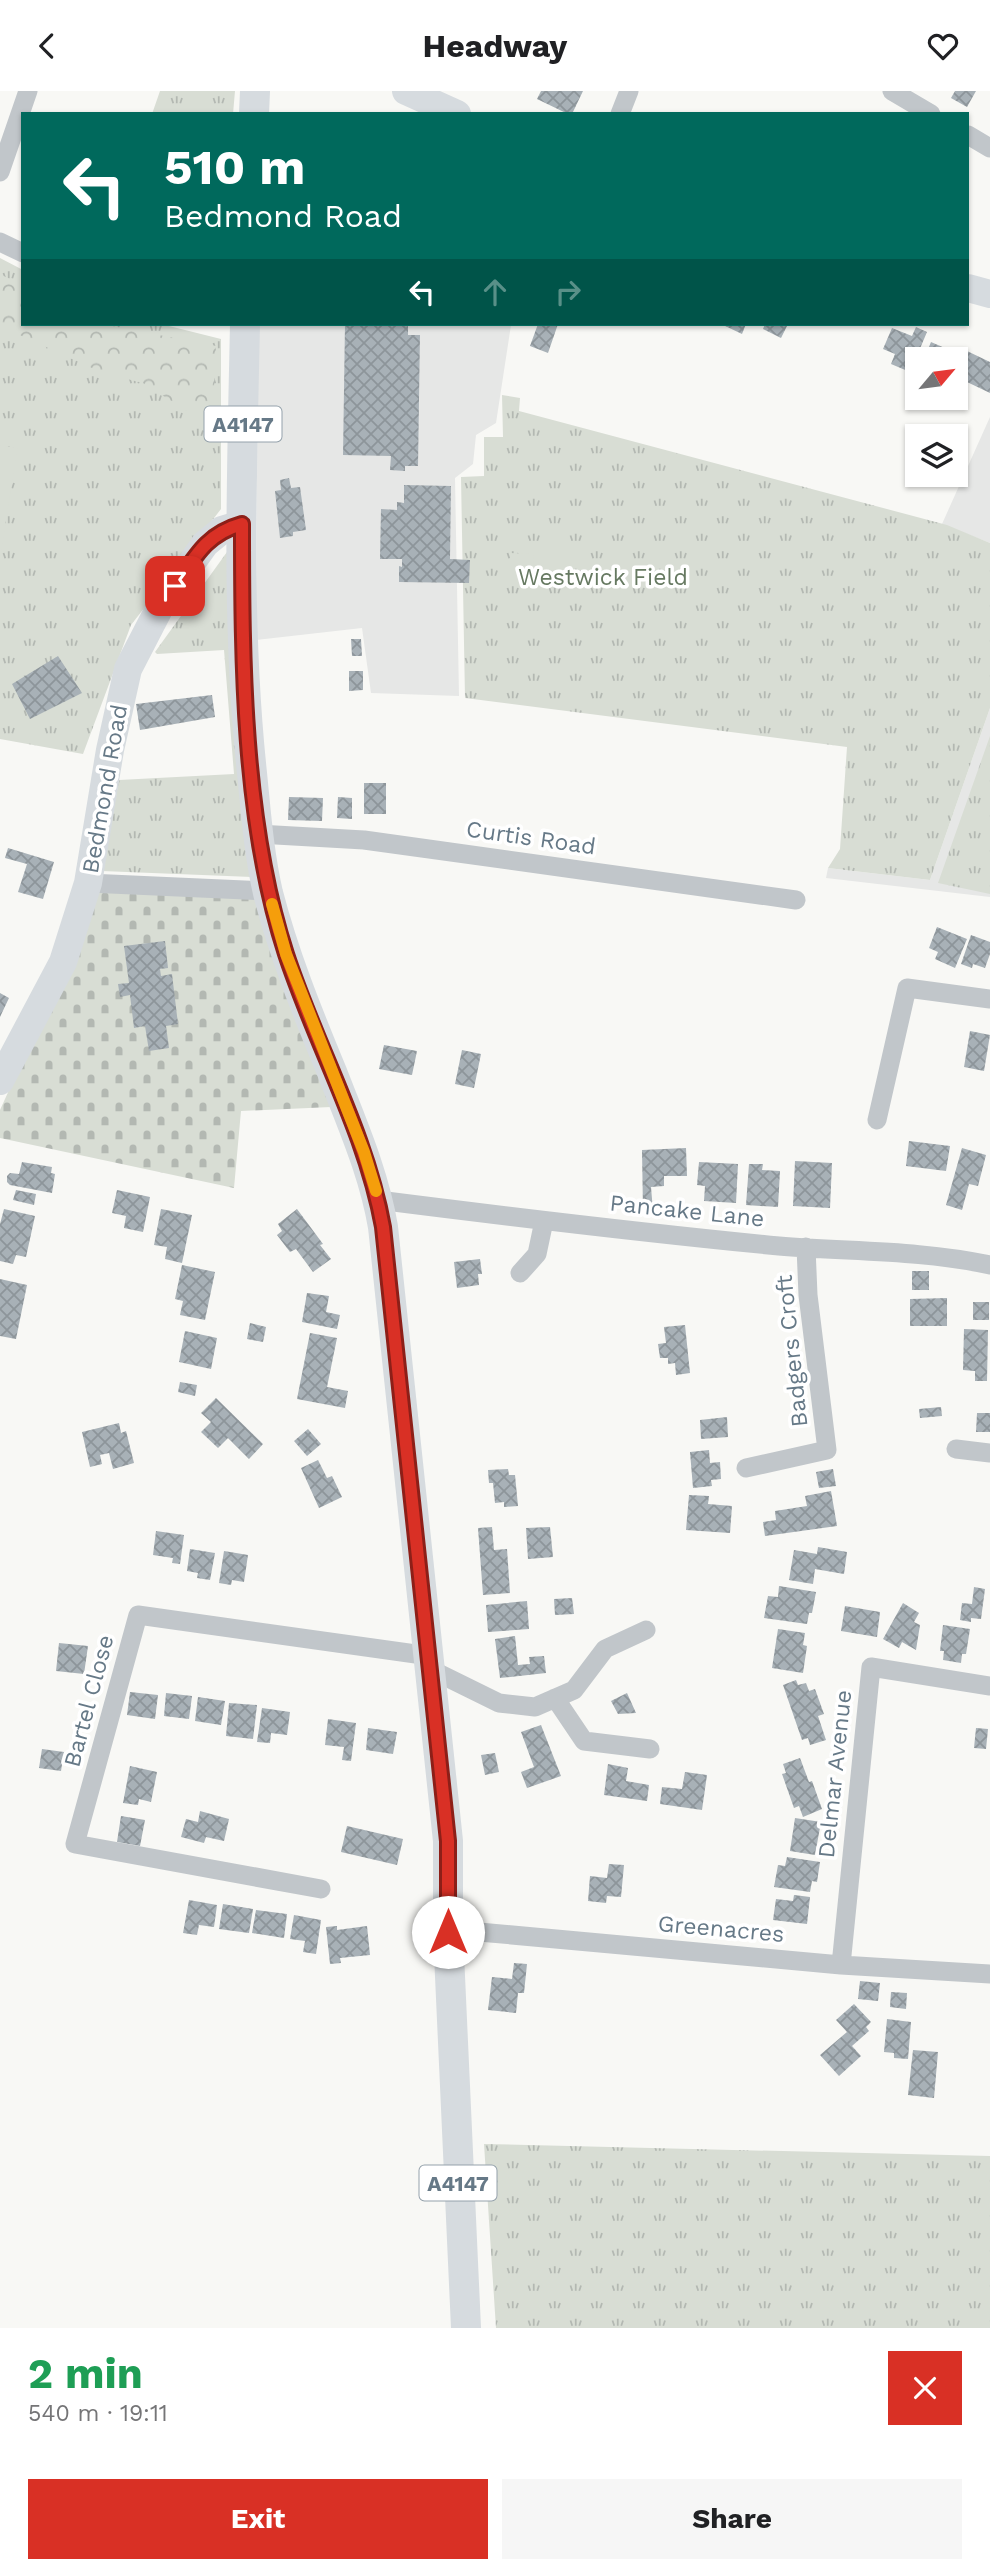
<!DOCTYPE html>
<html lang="en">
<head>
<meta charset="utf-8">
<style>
  body { margin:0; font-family:"Work Sans",sans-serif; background:#f6f6f6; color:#202124; height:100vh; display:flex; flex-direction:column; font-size:26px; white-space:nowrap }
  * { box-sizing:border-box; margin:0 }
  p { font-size:23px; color:#757577 }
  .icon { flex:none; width:38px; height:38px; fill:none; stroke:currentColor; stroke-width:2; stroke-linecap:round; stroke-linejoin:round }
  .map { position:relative; height:2237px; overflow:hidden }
  .side { display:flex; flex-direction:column; background:#fff; flex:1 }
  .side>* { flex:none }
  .banner { position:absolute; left:21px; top:21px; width:948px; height:214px; border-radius:0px; box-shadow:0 2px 5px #0004; background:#00695c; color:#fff; overflow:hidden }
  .needle { width:46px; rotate:61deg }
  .tools { position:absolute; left:905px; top:256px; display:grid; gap:14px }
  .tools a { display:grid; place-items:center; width:63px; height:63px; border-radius:0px; background:#fff; box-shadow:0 2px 5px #0004; font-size:35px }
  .pin { position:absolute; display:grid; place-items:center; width:60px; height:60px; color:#fff; margin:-30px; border-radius:14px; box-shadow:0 4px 10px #0006 }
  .me { position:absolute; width:77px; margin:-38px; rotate:0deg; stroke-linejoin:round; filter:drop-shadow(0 0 5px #0008) }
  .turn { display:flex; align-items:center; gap:24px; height:147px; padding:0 28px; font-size:32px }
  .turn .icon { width:91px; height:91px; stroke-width:2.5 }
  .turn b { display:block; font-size:49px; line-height:60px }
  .lanes { display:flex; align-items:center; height:66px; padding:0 28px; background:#0003; justify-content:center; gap:35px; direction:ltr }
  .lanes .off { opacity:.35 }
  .round { display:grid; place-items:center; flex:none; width:74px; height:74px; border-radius:0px; background:#f6f6f6 }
  .overview { display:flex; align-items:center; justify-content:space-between; height:119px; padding:0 28px }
  h1 { font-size:42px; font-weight:700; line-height:52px; color:#1e9e55 }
  .action { display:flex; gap:14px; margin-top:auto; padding:14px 28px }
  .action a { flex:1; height:80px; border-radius:0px; background:#d93025; color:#fff; font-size:28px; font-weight:700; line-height:80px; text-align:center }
  .action a+a { background:#f6f6f6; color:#202124 }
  header { display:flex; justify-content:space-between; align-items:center; height:91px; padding:0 28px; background:#fff; font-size:32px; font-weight:700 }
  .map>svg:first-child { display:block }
  .built { fill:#e6e7e6 }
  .grass { fill:url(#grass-tufts) }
  .forest { fill:url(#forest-crowns) }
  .cemetery { fill:url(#cemetery-stones) }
  .pitch { fill:#d8ddd4 }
  .building { fill:url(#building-cross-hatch) }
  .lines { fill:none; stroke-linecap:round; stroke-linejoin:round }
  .street { stroke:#c1c6ca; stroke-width:19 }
  .secondary { stroke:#d6dbdf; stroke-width:28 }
  .primary { stroke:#d6dbdf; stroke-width:30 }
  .route-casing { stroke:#8d1f18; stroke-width:18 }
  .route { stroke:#d93025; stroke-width:12 }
  .slow { stroke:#f59e0b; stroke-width:12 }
  .labels { text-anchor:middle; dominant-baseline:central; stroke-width:7; stroke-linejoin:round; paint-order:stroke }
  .shield { fill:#fff; stroke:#94a1ab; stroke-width:2 }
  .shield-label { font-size:21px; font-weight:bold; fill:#667987 }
  .park-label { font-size:23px; fill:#667961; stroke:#fff }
  .street-label { font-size:23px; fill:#667987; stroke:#fff }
</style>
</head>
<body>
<header><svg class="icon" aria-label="back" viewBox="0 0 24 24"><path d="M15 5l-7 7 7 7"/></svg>Headway<svg class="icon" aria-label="heart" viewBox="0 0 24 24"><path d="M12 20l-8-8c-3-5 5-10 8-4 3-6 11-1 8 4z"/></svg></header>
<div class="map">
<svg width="990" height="2237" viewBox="0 0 990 2237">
  <defs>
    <pattern id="grass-tufts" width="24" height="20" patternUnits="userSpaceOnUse" patternTransform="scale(1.75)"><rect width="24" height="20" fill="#d8ddd4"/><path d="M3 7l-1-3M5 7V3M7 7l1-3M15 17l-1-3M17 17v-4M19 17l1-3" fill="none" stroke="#b3b8b2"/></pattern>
    <pattern id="forest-crowns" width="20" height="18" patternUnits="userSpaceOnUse" patternTransform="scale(1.75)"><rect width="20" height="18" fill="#d8ddd4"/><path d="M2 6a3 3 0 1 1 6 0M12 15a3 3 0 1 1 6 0" fill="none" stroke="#b3b8b2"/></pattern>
    <pattern id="cemetery-stones" width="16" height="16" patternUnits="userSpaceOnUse" patternTransform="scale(1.75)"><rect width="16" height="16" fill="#d8ddd4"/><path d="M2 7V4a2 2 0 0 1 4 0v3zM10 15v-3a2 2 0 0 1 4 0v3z" fill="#b3b8b2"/></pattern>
    <pattern id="building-cross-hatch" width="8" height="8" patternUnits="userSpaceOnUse" patternTransform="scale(1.75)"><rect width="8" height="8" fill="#a8b1b7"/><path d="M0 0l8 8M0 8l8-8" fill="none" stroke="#8d959a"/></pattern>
  </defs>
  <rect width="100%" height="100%" fill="#f8f8f5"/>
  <!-- built -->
  <path class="built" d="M258 233 511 234 496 332 476 344 473 373 455 387 459 605 371 602 362 537 256 549Z
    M990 326V452L942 433Z
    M990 617V806L826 787 828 777 930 789Z"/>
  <!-- grass -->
  <path class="grass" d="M160 0H235L233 23H152Z
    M0 167 23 179V233H161L221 248V418L131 534 83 663 0 648Z
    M502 304 520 307 519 320 947 434 990 452V617L930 789 828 777 840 758 847 656 465 607 461 386 484 385V346H503Z
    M227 461 252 786 102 780 119 689 234 683 224 559 157 563 155 561Z
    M990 645V803L938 792Z
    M484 2053 990 2065V2237H496Z"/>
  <!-- forest -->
  <path class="forest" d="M0 183 23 195V233H102L216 255 213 319 201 322 187 320 143 292 103 282 0 235Z"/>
  <!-- cemetery -->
  <path class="cemetery" d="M92 797 260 805 331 1016 241 1020 234 1097 0 1047V1019L66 874Z"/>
  <!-- pitch -->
  <path class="pitch" d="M0 354 18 357 0 465Z
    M539 458H570V492H538Z
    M510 462 534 463 533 489H510Z"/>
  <!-- building -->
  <path class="building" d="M541 0H583L572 23H568L537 8Z
    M955 0H976L967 16 951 7Z
    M345 233H408V244H420L418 375H405V380L390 379 391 365 343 364Z
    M538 233H558L548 262 530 255Z
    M721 233H746L742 243Z
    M765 233H788L781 247 763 238Z
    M916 236 927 241 910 281 891 273 895 263 883 258 892 237 912 245Z
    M931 251 956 262 954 268H924Z
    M967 260 990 271V302L967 291 964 298 956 294V285Z
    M928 383H954L949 393Z
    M289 387 291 397 300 396 306 439 293 441V445L280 447 275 400 281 399 280 389Z
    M404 394 451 395 450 468 470 469 469 492 399 491V475L402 476V468H380L381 418 397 419V411L404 412Z
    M351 548H361L362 565H352Z
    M58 565 82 602 30 628 12 593Z
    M349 580H363V599L349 600Z
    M212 604 215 626 140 639 136 613Z
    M364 692H386V723H364Z
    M289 706 323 707 322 730 288 729Z
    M338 706 352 707V728L337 727Z
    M8 757 54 771 43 808 18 801 27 773 5 767Z
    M937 836 967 848 955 877 935 868 938 861 929 857Z
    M971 844 990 851V863L985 877 973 873 972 877 961 873Z
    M165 850 168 877 160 878 161 885 172 883 178 933 166 935 169 957 149 960 145 935 134 937 130 904 120 906 118 893 129 892 124 855Z
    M0 902 9 907 0 926Z
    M970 940 990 944 984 980 964 976Z
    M384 954 417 960 412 984 379 978Z
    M462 959 481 963 474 997 455 993Z
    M909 1050 950 1055 946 1080 906 1075Z
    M686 1057 687 1085H664V1095L651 1096 653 1120H643L642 1059Z
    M962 1057 986 1064 978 1095 969 1093 962 1119 946 1114Z
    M795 1070 832 1072 830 1117 793 1115Z
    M22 1071 52 1076 51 1082 55 1083 52 1102 10 1094 7 1091V1085L10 1082 19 1083Z
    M699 1071 738 1073 736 1112 704 1110 705 1095 697 1094Z
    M749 1073H763L762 1079 780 1080 778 1116 746 1114Z
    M16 1099 36 1103 34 1114 13 1109Z
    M117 1099 150 1106 143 1141 124 1137 126 1125 112 1122Z
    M4 1118 35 1125 26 1166 16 1164 13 1173 0 1170V1133Z
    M161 1118 192 1124 182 1172 165 1168 167 1156 154 1154Z
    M297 1118 323 1153 320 1154 331 1168 313 1181 296 1158 290 1161 277 1144 282 1140 278 1133Z
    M480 1168 482 1183H478L479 1194 457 1197 454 1171Z
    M182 1174 215 1181 205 1229 180 1224 183 1210 175 1208Z
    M912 1180H929V1199H912Z
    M0 1188 27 1194 16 1248 0 1245Z
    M307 1202 329 1205 326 1221 340 1224 337 1238 302 1231Z
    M947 1207V1235H910V1208Z
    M973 1211H989V1229H973Z
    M250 1232 266 1236 263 1251 247 1248Z
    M685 1234 690 1282 676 1284 675 1272 668 1273V1267H660L658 1253 666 1252 664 1236Z
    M964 1238 988 1239 987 1290H975V1280L963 1279Z
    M185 1240 217 1247 211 1278 179 1271Z
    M310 1242 337 1247 327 1296 348 1300 345 1317 297 1308Z
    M180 1291 197 1294 195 1305 178 1301Z
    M216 1307 263 1353 249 1368 228 1347 218 1357 201 1341 211 1331 201 1322Z
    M941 1316 942 1325 920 1327 919 1318Z
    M977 1322H990V1341H976Z
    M727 1326 728 1346 701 1348 700 1329Z
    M119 1332 121 1342 126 1340 134 1372 113 1378 109 1362 100 1364 102 1373 90 1376 82 1341Z
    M308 1338 321 1353 307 1365 294 1350Z
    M709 1359 710 1372 720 1371 721 1388 711 1389 712 1395 693 1397 690 1361Z
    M318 1369 327 1387 332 1385 342 1406 319 1417 301 1377Z
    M508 1378 509 1384H515L518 1415 504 1416V1411L495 1412 493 1392H489L488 1379Z
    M833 1378 836 1395 819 1397 816 1381Z
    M831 1400 837 1435 765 1445 763 1431 776 1429 775 1420 807 1415 805 1405Z
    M689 1404 709 1405 708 1413 732 1415 730 1442 686 1439Z
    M492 1436 494 1459 507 1458 510 1502 483 1504 478 1437Z
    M550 1436 553 1466 528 1468 526 1437Z
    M156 1440 184 1444 180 1473 172 1472 173 1467 153 1464Z
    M818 1456 847 1461 844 1483 815 1478 813 1493 789 1489 794 1459 817 1463Z
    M190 1458 215 1462 210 1489 197 1487 198 1482 187 1480Z
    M224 1460 248 1464 244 1491 232 1489 231 1494 219 1492Z
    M779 1495 816 1501 812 1522H809L807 1533 764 1527 768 1505 778 1506Z
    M974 1496 985 1498 981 1528 971 1527V1531L960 1529 962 1512 972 1513Z
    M572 1507 574 1523 555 1524 554 1508Z
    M527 1510 529 1538 488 1541 486 1514Z
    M903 1512 919 1522 914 1531 920 1534 916 1559 902 1551 899 1557 883 1548Z
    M845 1515 880 1521 877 1546 841 1540Z
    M943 1534 970 1538 966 1563H962L961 1572 943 1569 944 1560H940Z
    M778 1538 805 1542 803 1554 807 1555 803 1582 772 1577Z
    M515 1545 518 1574 530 1573 529 1566 544 1565 546 1582 500 1587 495 1548Z
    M59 1552 88 1555 84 1583 56 1580Z
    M796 1589 798 1594 806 1592 809 1600 815 1598 824 1623 818 1625 826 1649 810 1654 808 1647 802 1649 783 1594Z
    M130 1601 158 1604 155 1628 127 1624Z
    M166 1602 192 1605 189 1628 164 1625Z
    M627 1602 636 1622 618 1623 611 1610Z
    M198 1606 225 1610 221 1634 195 1630Z
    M229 1612 257 1614 253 1648 226 1645Z
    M262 1617 290 1621 287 1644 271 1642 270 1652 257 1651Z
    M328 1628 356 1632 351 1670 342 1669 344 1656 325 1654Z
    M541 1634 561 1685 527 1697 521 1681 534 1676 521 1641Z
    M368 1637 397 1641 393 1663 366 1659Z
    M976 1637 988 1638 986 1658 974 1657Z
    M42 1658 64 1661 61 1680 39 1677Z
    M495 1662 499 1681 485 1684 481 1664Z
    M800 1667 809 1691 812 1690 822 1718 803 1726 799 1715 794 1717 782 1683 786 1682 783 1673Z
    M608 1673 628 1677 626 1690 649 1694 647 1710 604 1704Z
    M130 1675 157 1681 151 1711 139 1708 138 1714 123 1712Z
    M685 1681 707 1684 702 1719 660 1713 662 1696 682 1698Z
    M200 1720 229 1728 224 1750 206 1746 204 1752 181 1746 186 1728 198 1731Z
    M121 1725 145 1729 140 1755 117 1751Z
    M795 1727 821 1731 815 1764 790 1760Z
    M347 1735 403 1748 397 1774 341 1761Z
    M787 1766 820 1771 817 1791 812 1790 810 1801 774 1796 778 1774 785 1775Z
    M609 1773 624 1774 621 1806 607 1805 606 1812 588 1810 590 1785 607 1787Z
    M794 1804 810 1806 807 1833 773 1829 776 1808 793 1810Z
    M189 1809 217 1814 214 1836 199 1834 197 1844 183 1842Z
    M223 1813 253 1818 249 1842 219 1838Z
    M256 1819 287 1823 284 1847 252 1842Z
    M294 1824 321 1829 316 1863 303 1861 305 1850 290 1848Z
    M337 1835V1839L367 1835 370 1864 340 1867 341 1872 330 1873 326 1836Z
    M514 1872 527 1873 524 1902H518L516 1922 488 1919 492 1886 512 1888Z
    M860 1890 880 1892 878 1910 858 1908Z
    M891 1901 907 1902 906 1918 890 1916Z
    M854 1913 871 1931 866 1936 869 1940 852 1955 861 1965 839 1985 820 1964 847 1941 836 1929Z
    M887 1928 911 1931 908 1968 894 1967V1962L884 1961Z
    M913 1959 938 1961 934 2007 908 2004Z"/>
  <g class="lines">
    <!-- street -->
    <path class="street" d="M892 0 931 23
      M620 23 629 0
      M968 44 990 57
      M0 81 28 0
      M0 151 23 162
      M258 743 364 749 796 809
      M88 792 268 800
      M877 1029 907 897 990 908
      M378 1109C512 1126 645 1142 779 1155 850 1161 921 1159 990 1174
      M520 1182 537 1163 544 1130
      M956 1358 990 1362
      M746 1377 827 1359 808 1204 806 1156
      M432 1579 499 1612 535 1616 574 1599 605 1558 646 1539
      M555 1607 584 1650 650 1658
      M321 1798 75 1753 138 1524 430 1565
      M448 1841H479L841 1874 990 1883
      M841 1874 871 1576 990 1595"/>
    <!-- secondary -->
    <path class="secondary" d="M406 0 457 23
      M968 197 990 203
      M0 990 63 871 88 792 110 659 128 578 160 516 205 453 222 439 242 433"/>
    <!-- primary -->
    <path class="primary" d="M254 23 255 0
      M245 233C242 382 236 533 252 682 256 722 259 763 268 802 284 864 308 923 332 981 352 1033 374 1082 383 1136L448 1750V1841L466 2237"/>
  </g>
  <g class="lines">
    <!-- route casing -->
    <g class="route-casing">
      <path id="route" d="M175 495C195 466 206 443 242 433 242 571 243 731 286 863 316 955 366 1041 383 1136L448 1750V1841"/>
    </g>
    <!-- route -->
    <use href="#route" class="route"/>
    <!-- slow -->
    <path class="slow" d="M272 813 286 863 364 1061 376 1100"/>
  </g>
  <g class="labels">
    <!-- shield labels -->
    <g class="shield">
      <rect x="204.5" y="315.5" width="77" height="35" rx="5"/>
      <rect x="419.5" y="2074.5" width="77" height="35" rx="5"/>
    </g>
    <g class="shield-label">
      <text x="243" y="333">A4147</text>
      <text x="458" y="2092">A4147</text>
    </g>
    <!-- park labels -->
    <g class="park-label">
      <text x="603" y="486">Westwick Field</text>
    </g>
    <!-- street labels -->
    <g class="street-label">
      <text transform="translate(105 698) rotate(-80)">Bedmond Road</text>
      <text transform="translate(531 747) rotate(8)">Curtis Road</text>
      <text transform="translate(687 1120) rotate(6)">Pancake Lane</text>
      <text transform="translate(792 1260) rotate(-96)">Badgers Croft</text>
      <text transform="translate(89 1610) rotate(-75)">Bartel Close</text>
      <text transform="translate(835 1683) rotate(-84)">Delmar Avenue</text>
      <text transform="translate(721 1838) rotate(5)">Greenacres</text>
    </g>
  </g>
</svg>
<div class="tools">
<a><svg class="needle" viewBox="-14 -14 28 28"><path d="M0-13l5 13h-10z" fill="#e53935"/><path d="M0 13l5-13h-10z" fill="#757577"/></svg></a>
<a><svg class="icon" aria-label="layers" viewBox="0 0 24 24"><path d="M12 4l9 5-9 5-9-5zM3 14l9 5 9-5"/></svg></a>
</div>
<div class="pin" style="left:175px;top:495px;background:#d93025"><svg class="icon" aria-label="arrive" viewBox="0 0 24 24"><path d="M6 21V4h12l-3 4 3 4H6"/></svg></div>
<svg class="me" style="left:448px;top:1841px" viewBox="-20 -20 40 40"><circle r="19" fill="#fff"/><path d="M0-13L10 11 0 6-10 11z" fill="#d93025"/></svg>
<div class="banner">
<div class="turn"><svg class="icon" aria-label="left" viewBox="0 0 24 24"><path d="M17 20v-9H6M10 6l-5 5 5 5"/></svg><div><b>510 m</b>Bedmond Road</div></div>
<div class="lanes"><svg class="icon" aria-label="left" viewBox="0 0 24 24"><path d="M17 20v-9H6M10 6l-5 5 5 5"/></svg><svg class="icon off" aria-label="ahead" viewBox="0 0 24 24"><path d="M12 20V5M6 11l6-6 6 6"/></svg><svg class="icon off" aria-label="right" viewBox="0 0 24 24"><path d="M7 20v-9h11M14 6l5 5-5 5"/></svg></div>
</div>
</div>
<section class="side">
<div class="overview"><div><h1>2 min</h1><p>540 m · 19:11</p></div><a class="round" style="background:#d93025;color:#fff"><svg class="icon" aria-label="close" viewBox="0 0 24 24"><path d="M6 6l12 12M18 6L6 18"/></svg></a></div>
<div class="action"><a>Exit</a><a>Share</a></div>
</section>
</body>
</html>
